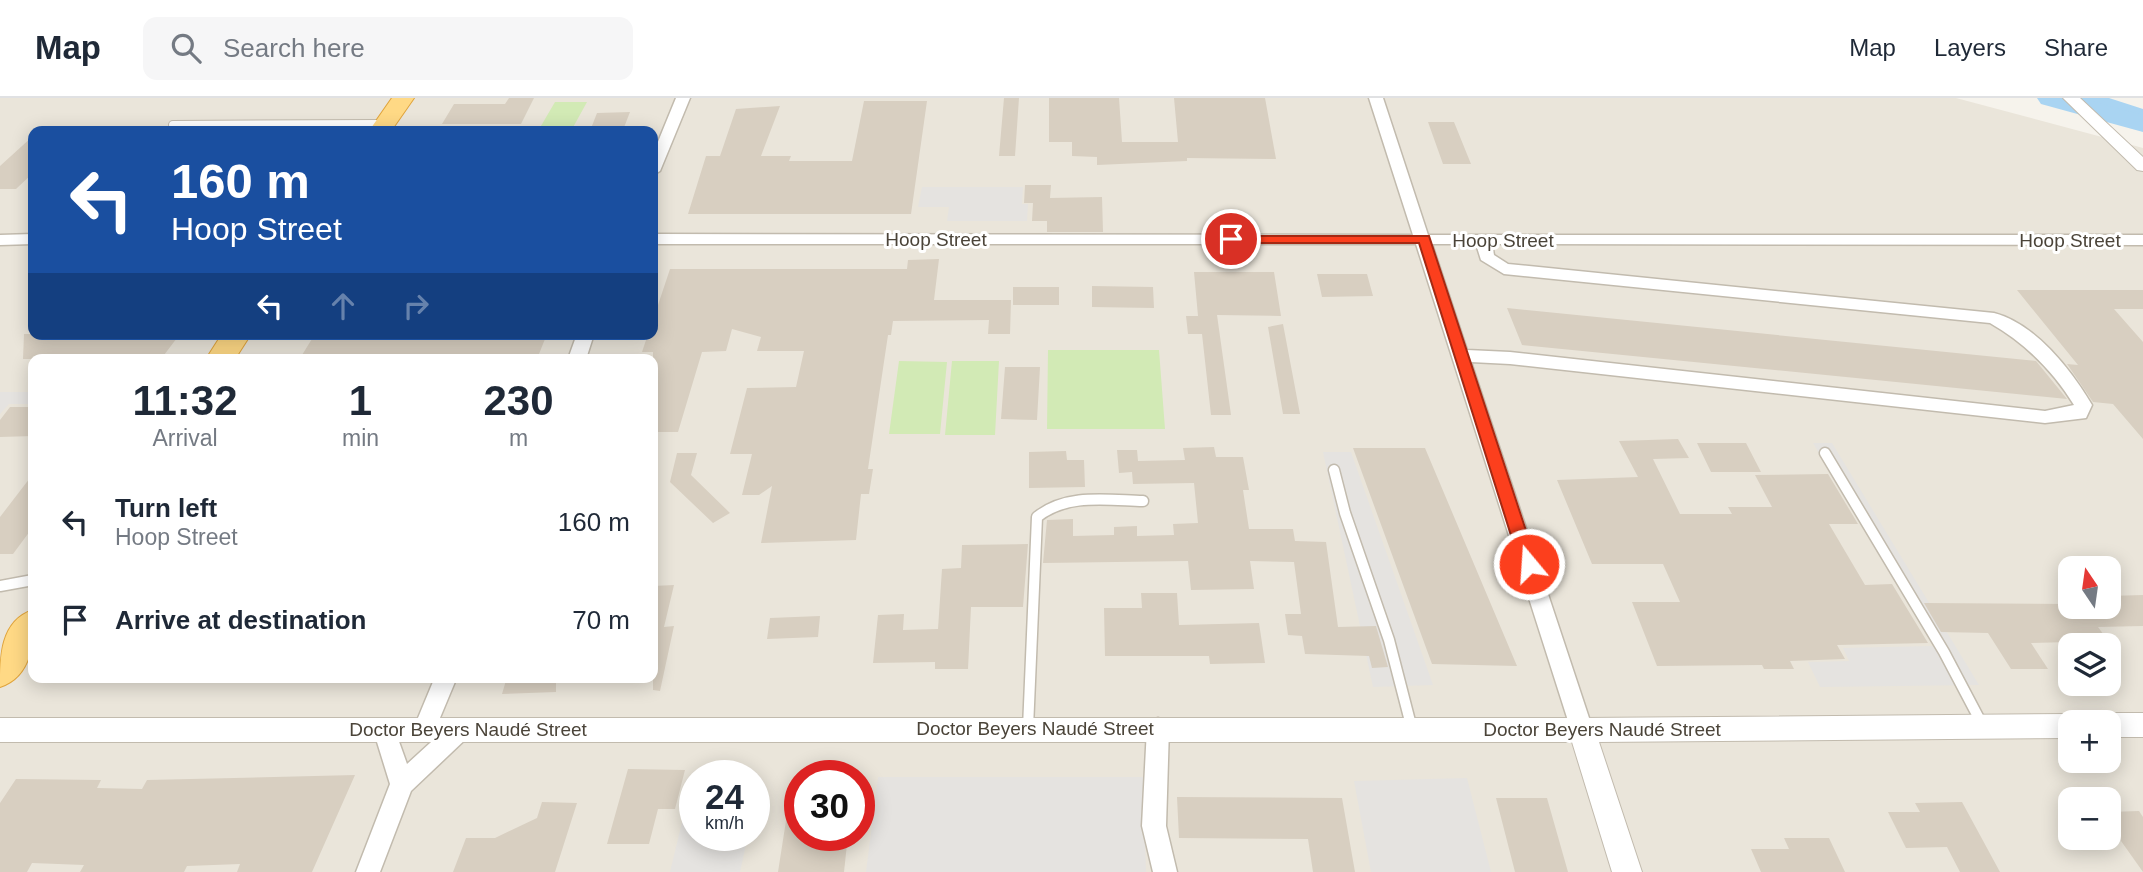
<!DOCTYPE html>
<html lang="en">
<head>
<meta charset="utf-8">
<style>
  body { margin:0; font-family:Arial,sans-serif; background:#f6f6f7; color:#1f2937; height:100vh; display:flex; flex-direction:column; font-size:26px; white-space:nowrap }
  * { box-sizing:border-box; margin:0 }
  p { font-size:23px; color:#747a83 }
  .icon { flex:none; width:38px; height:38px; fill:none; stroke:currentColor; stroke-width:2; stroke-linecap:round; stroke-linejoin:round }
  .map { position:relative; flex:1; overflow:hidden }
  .details { position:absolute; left:28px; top:256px; width:630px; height:329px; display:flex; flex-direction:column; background:#fff; border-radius:14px; box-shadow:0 4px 18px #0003 }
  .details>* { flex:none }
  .top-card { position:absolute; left:28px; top:28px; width:630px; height:214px; border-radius:14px; box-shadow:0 4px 18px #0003; background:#1a4fa0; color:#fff; overflow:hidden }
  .needle { width:46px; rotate:347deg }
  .buttons { position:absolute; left:2058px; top:458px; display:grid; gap:14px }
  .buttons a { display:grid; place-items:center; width:63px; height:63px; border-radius:14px; background:#fff; box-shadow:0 4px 18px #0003; font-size:35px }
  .speed { position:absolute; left:679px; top:662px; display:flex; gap:14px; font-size:35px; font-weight:700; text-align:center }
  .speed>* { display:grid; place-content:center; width:91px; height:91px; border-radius:50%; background:#fff; box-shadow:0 4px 18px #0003; line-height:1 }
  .speed small { font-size:18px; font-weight:400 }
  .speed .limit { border:10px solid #d22; background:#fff; color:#111 }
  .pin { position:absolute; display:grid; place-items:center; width:60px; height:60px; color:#fff; margin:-30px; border:4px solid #fff; border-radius:50%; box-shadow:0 2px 7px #0007 }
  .me { position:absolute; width:77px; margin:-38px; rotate:342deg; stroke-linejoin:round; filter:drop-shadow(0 0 5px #0008) }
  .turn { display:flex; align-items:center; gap:24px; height:147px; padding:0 28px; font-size:32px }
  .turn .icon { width:91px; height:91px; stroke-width:2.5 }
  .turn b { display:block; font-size:49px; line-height:60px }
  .lanes { display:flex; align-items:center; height:66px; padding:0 28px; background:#0003; justify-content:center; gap:35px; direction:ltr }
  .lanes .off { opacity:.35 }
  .eta { display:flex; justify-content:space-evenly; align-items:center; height:119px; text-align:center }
  .eta b { font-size:42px; font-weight:700; line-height:49px }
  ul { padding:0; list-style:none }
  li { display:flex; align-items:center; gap:21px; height:98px; padding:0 28px }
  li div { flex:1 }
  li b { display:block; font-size:26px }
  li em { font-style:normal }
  header { display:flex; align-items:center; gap:42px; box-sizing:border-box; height:98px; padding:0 35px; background:#fff; border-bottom:2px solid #e0e1e3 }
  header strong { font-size:33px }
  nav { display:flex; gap:38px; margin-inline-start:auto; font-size:24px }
  .search { width:490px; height:63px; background:#f6f6f7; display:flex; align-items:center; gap:18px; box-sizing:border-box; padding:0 24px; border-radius:14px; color:#747a83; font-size:26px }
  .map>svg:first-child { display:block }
  .residential { fill:#eae5da; fill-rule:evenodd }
  .green { fill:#d2eab5 }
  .parking { fill:#e5e3e0 }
  .water { fill:#a9d4f2 }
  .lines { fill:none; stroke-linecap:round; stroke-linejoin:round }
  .river { fill:#a9d4f2; fill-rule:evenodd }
  .building { fill:#d8cfc1 }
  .service-far1-casing { stroke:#c2bbae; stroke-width:10 }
  .service-casing { stroke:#c2bbae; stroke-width:13 }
  .minor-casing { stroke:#c2bbae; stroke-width:3 }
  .tertiary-casing { stroke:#c2bbae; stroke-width:2 }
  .trunk-casing { stroke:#e0a43c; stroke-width:2 }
  .service-far1 { stroke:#fff; stroke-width:8 }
  .service { stroke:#fff; stroke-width:10 }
  .minor { fill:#fff; fill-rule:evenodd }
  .tertiary { fill:#fff; fill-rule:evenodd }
  .trunk { fill:#ffd985; fill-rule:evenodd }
  .route { fill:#fc3f1d; stroke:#a42913; stroke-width:2 }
  .labels { text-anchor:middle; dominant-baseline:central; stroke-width:6; stroke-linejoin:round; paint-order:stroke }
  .street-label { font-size:19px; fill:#4b4439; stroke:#fff }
</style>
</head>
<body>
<header>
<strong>Map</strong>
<div class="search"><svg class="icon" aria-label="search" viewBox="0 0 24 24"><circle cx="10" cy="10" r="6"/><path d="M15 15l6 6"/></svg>Search here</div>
<nav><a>Map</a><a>Layers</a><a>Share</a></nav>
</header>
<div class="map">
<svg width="2143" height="774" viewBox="0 0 2143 774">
  <rect width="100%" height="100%" fill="#f6f3ec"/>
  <!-- residential -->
  <path class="residential" d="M0 0H1956L2143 50V774H0ZM33 33H653V236H33ZM33 261H653V579H33ZM2070 471H2109V509H2070ZM2070 548H2109V586H2070ZM2070 625H2109V663H2070ZM695 677H754V737H695ZM800 677H859V737H800ZM2070 702H2109V740H2070Z"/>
  <!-- green -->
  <path class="green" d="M555 4H587L571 33H538Z
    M1048 252H1159L1165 331H1047Z
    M899 263 947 264 940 336H889Z
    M952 263H999L995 337H945Z"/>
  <!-- parking -->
  <path class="parking" d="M922 89H1023L1022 106H1028L1027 123H947L949 109H918Z
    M0 294H33V306H9L0 316Z
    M1813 345H1832L1979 587 1820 589 1808 564 1849 563 1843 550 1934 548Z
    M1323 354H1351L1433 587 1373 589Z
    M693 679 695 737H748L740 774H670Z
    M878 679H1143L1146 774H866Z
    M1467 680 1491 774H1371L1354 683Z"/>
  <!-- water -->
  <path class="water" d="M2064 0H2109L2143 11V18Z"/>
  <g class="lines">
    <!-- river -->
    <path class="river" d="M2037 0H2081L2143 17V34L2041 6Z"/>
  </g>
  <!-- building -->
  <path class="building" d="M509 0H534L521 26H442L454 6H505Z
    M1004 0H1019L1015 58H999Z
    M1049 0H1119L1122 44H1178L1174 0H1265L1276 61 1187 60V63L1097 67V59L1072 58V44H1049Z
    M864 3H927L911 116H688L706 58H720L736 11 780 8 761 58H791L789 63H852Z
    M630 14 623 32 590 33 597 15Z
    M1428 24H1454L1471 66H1443Z
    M33 38V75L16 91H0V68Z
    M1025 87H1051L1050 100 1102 99 1103 134H1047V123H1032L1033 105H1024Z
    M939 161 934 202H1011L1010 236H988L989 222 893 223 891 237H888L868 371H873L869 396H861L856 442 761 445 772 388 759 397H742L752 356H730L747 290 796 289 804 253H757L761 239 732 231 726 253 702 254 678 334H653V254H642L648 236H653V222L670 171H907L908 162Z
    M1194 174H1274L1281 218 1217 217 1231 317H1211L1202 236H1188L1186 218H1198Z
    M1317 176H1367L1373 198 1322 199Z
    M1092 188 1153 189 1154 210 1092 209Z
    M1013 189H1059V207H1013Z
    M2017 192H2143V211H2114L2143 244V341L2113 306 2093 304 2067 266 2078 267Z
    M1507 210 2036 263 2067 301 1522 247Z
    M1283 226 1300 316H1283L1268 229Z
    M24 236H180L161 261H23Z
    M315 236H547L539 256 302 257Z
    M1005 269H1040L1037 322 1001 321Z
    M10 309H33V338L0 339V322Z
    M1678 341 1689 360 1653 361 1680 416H1732L1728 409H1772L1755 377 1828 376 1858 426H1829L1865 487 1892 486 1928 545 1837 547 1845 561 1790 563 1794 571H1764L1762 567 1657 568 1632 504H1680L1663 466H1592L1557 382 1638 379 1619 343Z
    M1697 345H1746L1761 374H1711Z
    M1214 349 1216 359H1243L1249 392H1243L1249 431H1293L1295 443 1326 444 1338 529 1376 528 1388 569 1372 570 1369 558 1305 556 1302 538 1288 537 1285 516H1301L1294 464 1250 463 1254 491 1191 492 1188 463 1043 465 1047 422 1073 421V438L1114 437V429L1137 428V438L1174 437 1173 426 1198 425 1194 385 1133 386 1132 374 1119 375 1117 352H1137L1138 363 1185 362 1183 350Z
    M1353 350H1425L1517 568 1432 566Z
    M1066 353 1067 362H1084L1085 389 1029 390V354Z
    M677 355H697L691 377 730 415 713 425 670 384Z
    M33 376V429L13 456H0V419Z
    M1028 446 1023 509H971L968 571H935V564L873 565 878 517 904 516 903 532 938 531 942 471 961 470 962 447Z
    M674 487 664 529 674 528 660 593 653 592V488Z
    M1141 495H1177L1179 527 1259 525 1265 565 1210 566 1209 558H1105L1104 510H1142Z
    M2143 497V528L2098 529 2112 548H2072L2069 544 2031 545 2048 571H2011L1988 535 1941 534 1924 505 2070 506V509H2109V498Z
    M820 518 818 539 767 541 770 520Z
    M507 579H556V594L502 596Z
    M628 671 685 672 675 711H658L649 746H607Z
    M355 677 312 774H237L240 766 187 768 184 774H80L84 767 32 765 27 774H0V705L16 681 101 682 97 690 142 691 147 682Z
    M790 697 800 698V737H848L844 774H778Z
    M1177 699 1342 700 1355 774H1313L1308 741 1179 740Z
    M1496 700H1547L1568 774H1515Z
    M542 704 577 705 555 774H453L466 740H495L537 720Z
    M1962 704 2000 774H1960L1947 749 1906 750 1888 714H1920L1915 705Z
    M2139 713 2143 719V774L2109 726V714Z
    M1784 740H1829L1845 774H1761L1751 751H1789Z"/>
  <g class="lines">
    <!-- service-far1 casing -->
    <g class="service-far1-casing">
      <path id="service-far1" d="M173 27 384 26"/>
    </g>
    <!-- service casing -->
    <g class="service-casing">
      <path id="service" d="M1825 355 1944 554 1983 628
        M1334 372 1345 415 1389 542 1412 631
        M0 488 33 482
        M1028 630 1037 419C1067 395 1107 402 1143 403"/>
    </g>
    <!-- minor casing -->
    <g class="minor-casing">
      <path id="minor" d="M676 0H690L660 73 653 77V56Z
        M1369 0H1383L1428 137H2143V147L1492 146 1494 157 1508 166 1994 215C2036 226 2071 272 2092 307L2086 320 2045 325 1510 266 1471 264 1593 632 1590 639 1582 642 1574 639 1571 632 1416 146H653V136L1413 137ZM1432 146H1476L1481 162 1504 176 1990 225C2025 245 2053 273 2074 307L2045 313 1510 254 1467 252Z
        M33 136V146L0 147V137Z
        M577 236H594L586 261H568Z
        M435 579H457L432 639 424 642 416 639 413 632Z
        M1158 620 1166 623 1169 630 1166 728 1177 774H1153L1142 728 1147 630 1150 623Z
        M384 621 392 624 407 666 453 624 461 621 469 624 472 631 469 638 411 693 380 774H356L390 686 373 631 376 624Z"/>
    </g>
    <!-- tertiary casing -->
    <g class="tertiary-casing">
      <path id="tertiary" d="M2063 0H2080L2143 59V73L2137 72Z
        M2109 615H2143V639H2109V625H2097L2099 619Z
        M2070 616 2080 620 2082 625H2070V640L1599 644 1642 774H1612L1572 644H0V620H1582Z"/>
    </g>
    <!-- trunk casing -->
    <g class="trunk-casing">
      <path id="trunk" d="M392 0H414L391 33H369Z
        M222 236H251L235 261H206Z
        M33 512C34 542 33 578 0 589 0 559 0 523 33 512Z"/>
    </g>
    <!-- service-far1 -->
    <use href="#service-far1" class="service-far1"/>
    <!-- service -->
    <use href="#service" class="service"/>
    <!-- minor -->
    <use href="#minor" class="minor"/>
    <!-- tertiary -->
    <use href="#tertiary" class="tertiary"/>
    <!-- trunk -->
    <use href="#trunk" class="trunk"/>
  </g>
  <!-- route -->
  <path class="route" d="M1227 138H1429L1537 466 1535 470H1523L1520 466 1419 145H1231L1227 144Z"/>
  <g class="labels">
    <!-- street labels -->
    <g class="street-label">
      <text x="936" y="141">Hoop Street</text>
      <text x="1503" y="142">Hoop Street</text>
      <text x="2070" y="142">Hoop Street</text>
      <text x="1035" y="630">Doctor Beyers Naudé Street</text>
      <text x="468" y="631">Doctor Beyers Naudé Street</text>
      <text x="1602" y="631">Doctor Beyers Naudé Street</text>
    </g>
  </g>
</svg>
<div class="buttons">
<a><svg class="needle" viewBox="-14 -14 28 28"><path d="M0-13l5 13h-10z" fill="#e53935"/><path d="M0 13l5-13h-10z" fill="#747a83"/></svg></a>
<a><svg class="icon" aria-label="layers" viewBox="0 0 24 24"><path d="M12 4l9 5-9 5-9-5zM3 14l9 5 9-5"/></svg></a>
<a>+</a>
<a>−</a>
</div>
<div class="speed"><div>24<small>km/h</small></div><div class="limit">30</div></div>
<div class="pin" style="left:1231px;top:141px;background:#d93025"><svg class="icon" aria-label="arrive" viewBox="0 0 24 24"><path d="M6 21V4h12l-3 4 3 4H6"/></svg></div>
<svg class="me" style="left:1529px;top:466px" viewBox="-20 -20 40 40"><circle r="17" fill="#fc3f1d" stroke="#fff" stroke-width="3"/><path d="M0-11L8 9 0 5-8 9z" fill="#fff"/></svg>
<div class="top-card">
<div class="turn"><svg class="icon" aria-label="left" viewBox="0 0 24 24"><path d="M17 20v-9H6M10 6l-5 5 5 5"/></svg><div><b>160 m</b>Hoop Street</div></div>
<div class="lanes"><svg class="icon" aria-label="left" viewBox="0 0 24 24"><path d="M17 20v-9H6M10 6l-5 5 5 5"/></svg><svg class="icon off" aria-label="ahead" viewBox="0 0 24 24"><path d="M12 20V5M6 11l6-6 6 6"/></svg><svg class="icon off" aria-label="right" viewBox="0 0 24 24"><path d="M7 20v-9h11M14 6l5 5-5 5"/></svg></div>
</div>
<section class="details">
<div class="eta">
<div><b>11:32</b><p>Arrival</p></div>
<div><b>1</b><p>min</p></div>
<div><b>230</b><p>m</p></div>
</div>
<ul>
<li><svg class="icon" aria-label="left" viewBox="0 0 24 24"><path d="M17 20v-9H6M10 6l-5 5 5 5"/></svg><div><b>Turn left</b><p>Hoop Street</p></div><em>160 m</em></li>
<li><svg class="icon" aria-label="arrive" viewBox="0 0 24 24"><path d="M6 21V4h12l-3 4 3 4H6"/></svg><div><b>Arrive at destination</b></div><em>70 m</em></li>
</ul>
</section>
</div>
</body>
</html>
